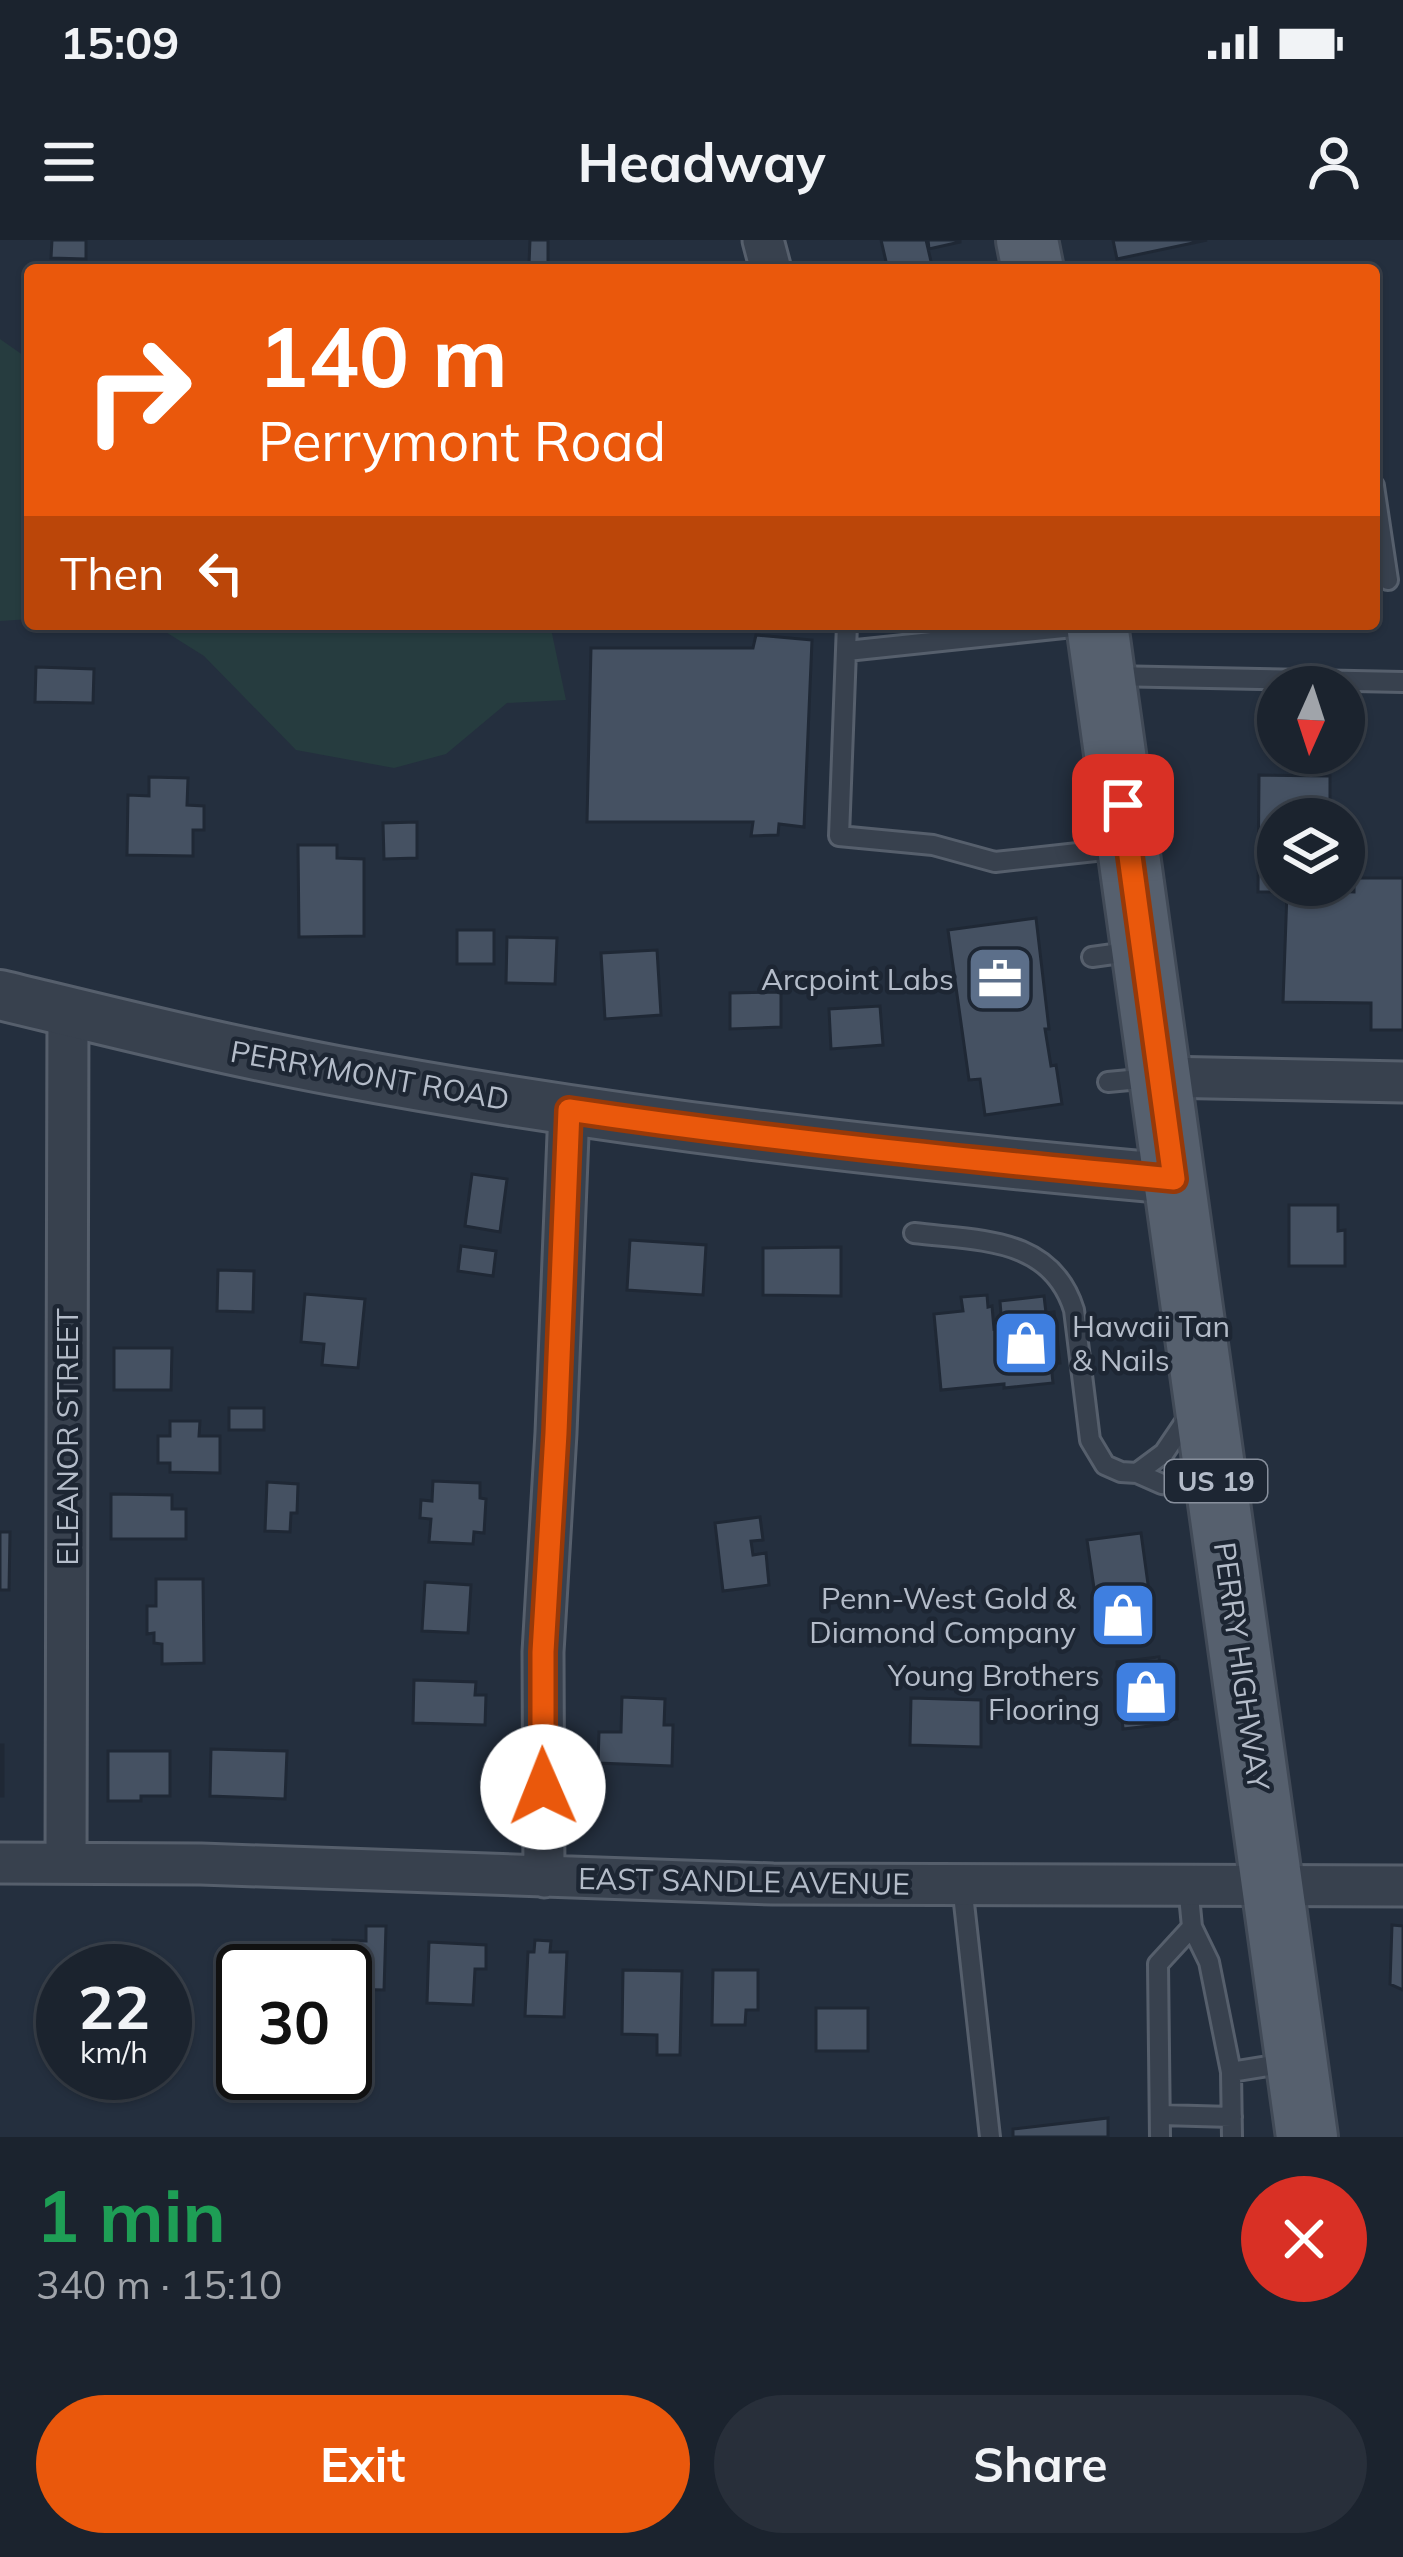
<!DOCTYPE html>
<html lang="en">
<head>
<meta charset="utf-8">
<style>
  body { margin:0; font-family:Mulish,sans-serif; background:#282f3a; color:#f1f3f6; height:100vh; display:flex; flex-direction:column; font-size:45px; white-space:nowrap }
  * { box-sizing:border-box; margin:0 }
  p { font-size:39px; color:#a0a4aa }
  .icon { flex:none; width:66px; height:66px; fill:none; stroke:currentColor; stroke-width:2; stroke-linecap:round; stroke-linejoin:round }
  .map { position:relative; height:1897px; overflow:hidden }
  .drawer { display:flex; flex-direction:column; background:#1b232e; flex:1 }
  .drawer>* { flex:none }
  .banner { position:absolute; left:24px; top:24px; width:1356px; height:366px; border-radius:12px; box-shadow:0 3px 9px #0004,0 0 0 3px #39404a; background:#ea580c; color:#fff; overflow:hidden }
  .needle { width:78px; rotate:183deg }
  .tools { position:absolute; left:1257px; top:426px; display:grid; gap:24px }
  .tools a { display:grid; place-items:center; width:108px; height:108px; border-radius:50%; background:#1b232e; box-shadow:0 3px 9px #0004,0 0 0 3px #39404a; font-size:60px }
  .speed { position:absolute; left:36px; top:1704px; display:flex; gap:24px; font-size:60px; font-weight:700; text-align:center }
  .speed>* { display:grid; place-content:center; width:156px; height:156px; border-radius:50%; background:#1b232e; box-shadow:0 3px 9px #0004,0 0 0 3px #39404a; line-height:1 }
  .speed small { font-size:30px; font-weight:400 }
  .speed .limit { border:6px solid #111; border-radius:18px; background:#fff; color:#111 }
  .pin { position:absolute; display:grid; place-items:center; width:102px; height:102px; color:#fff; margin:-51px; border-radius:24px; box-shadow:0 6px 18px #0006 }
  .me { position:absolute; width:132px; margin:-66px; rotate:359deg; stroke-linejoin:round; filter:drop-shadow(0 0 9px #0008) }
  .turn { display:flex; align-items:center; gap:42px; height:252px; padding:0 36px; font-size:54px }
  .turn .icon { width:156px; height:156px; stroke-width:2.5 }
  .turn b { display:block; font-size:84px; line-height:102px }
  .then { display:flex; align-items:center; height:114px; padding:0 36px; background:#0003; gap:24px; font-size:45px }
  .round { display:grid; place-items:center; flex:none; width:126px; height:126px; border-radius:63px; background:#282f3a }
  .headline { display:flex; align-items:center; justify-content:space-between; height:204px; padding:0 36px }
  h1 { font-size:72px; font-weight:700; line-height:90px; color:#1e9e55 }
  .primary-button { display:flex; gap:24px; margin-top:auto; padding:24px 36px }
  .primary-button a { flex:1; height:138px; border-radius:72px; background:#ea580c; color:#fff; font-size:48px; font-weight:700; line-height:138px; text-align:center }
  .primary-button a+a { background:#282f3a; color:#f1f3f6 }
  .status { display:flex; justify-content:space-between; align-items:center; height:84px; padding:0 60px; background:#1b232e; direction:ltr }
  .status svg { height:33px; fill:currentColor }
  header { display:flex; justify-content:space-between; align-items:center; height:156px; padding:0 36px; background:#1b232e; font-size:54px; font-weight:700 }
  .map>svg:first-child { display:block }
  .green { fill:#263c3f }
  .building { fill:#455162; stroke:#1f2835; stroke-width:3 }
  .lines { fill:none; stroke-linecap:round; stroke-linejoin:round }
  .service-casing { stroke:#565f6c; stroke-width:24 }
  .minor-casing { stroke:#565f6c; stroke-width:45 }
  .tertiary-casing { stroke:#565f6c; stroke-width:54 }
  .primary-casing { stroke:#414a57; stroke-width:66 }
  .service { stroke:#38414e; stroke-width:18 }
  .minor { stroke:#38414e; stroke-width:39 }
  .tertiary { stroke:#38414e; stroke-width:48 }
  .primary { stroke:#56606e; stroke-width:60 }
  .route-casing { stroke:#983908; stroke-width:30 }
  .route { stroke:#ea580c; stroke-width:21 }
  .labels { text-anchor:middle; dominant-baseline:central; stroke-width:9; stroke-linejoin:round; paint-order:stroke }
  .shield { fill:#1d2633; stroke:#878f9c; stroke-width:3 }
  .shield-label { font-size:27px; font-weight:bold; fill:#b4bcc9 }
  .poi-label { font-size:30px; fill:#b4bcc9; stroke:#1d2633; text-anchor:end }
  .street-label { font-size:30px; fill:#b4bcc9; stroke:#1d2633 }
</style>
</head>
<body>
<div class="status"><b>15:09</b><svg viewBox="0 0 49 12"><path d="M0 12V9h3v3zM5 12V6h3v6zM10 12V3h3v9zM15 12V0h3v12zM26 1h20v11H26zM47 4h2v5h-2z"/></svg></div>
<header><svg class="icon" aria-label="menu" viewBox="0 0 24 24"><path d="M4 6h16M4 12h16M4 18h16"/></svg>Headway<svg class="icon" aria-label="person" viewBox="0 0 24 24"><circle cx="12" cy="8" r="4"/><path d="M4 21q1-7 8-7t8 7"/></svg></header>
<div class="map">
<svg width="1403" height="1897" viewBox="0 0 1403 1897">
  <rect width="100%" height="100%" fill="#242f3e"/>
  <!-- green -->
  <path class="green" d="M0 99 30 120V379L0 381Z
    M153 384H550L566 460 507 463 446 514 394 528 296 510 204 416Z"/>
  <!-- building -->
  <path class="building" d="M52 0H86V19L51 18Z
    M530 0H548V25H529Z
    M881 0H926L933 30H888Z
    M928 0H960V2L929 9Z
    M1113 0H1207L1117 19Z
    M756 395 812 400 804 587 779 584 778 595 751 596 753 582H587L591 408H753Z
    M36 427 94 429 93 463 35 462Z
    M1259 535 1330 536V579H1278V645H1329V651L1354 652V638H1403V790H1371V763L1283 762 1287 652H1258Z
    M149 537 188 538 187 565 204 566V590H193V616L127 615 128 555 149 556Z
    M417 582V618L384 619 383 583Z
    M298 605H337V618L364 619V696L299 697Z
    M1036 678 1049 789H1045L1051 826 1056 825 1062 864 985 875 980 839 969 840 948 690Z
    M457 690H494V724H457Z
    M507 697 557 698 555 744 506 743Z
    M657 710 661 775 605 779 601 713Z
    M781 752V787L730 789V753Z
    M880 766 883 805 831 809 829 769Z
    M472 934 507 939 500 992 465 986Z
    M1289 965H1338V991L1345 990V1026H1289Z
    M630 1000 706 1005 703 1055 627 1050Z
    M461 1006 496 1011 493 1036 458 1031Z
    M841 1007V1056L763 1055V1008Z
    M218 1030 254 1031 253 1072 217 1071Z
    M305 1054 365 1059 358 1128 322 1125 324 1104 301 1102Z
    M987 1055 988 1067 992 1066 994 1089 1002 1087 1000 1061 1044 1056 1046 1073 1054 1072 1060 1123 1051 1124 1053 1143 1004 1148V1144L941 1150 934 1074 963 1071 961 1057Z
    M114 1108H172L171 1150H114Z
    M229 1168H264V1190H229Z
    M170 1181H200L199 1196H220V1233L170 1232V1223H158V1196H170Z
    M433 1241 480 1243V1258L486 1259 484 1293 474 1292 473 1304 429 1302 431 1279 420 1278 421 1260 432 1261Z
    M267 1242 298 1244 297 1273H291L290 1292 265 1291Z
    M111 1254 172 1255V1269H186V1299H111Z
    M760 1277 763 1300 751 1301 753 1315 766 1313 769 1345 723 1351 715 1283Z
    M0 1292H10L9 1350H0Z
    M1141 1293 1154 1388 1101 1396 1087 1300Z
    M156 1339H203L204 1423 162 1424V1404L154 1403V1393L147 1394V1366H156Z
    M425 1342 471 1345 468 1393 422 1391Z
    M1159 1417 1161 1435 1167 1439 1177 1479 1168 1480V1484L1123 1489 1117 1422Z
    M414 1440 476 1442 475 1455H486L485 1485 413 1483Z
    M622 1457 665 1459 664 1485H673L672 1526 598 1523 599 1492H621Z
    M911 1458 981 1460V1507L910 1505Z
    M0 1505H3V1556H0Z
    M211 1509 287 1511 285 1559 210 1556Z
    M108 1511H170V1556H141V1561H108Z
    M1392 1685 1403 1686V1750L1390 1744Z
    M366 1686H386L384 1750 345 1749V1731H333V1700L366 1701Z
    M535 1700 551 1701 550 1712H567L564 1777 525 1776 528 1712H534Z
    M429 1702 486 1705V1729H475L473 1765 427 1763Z
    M87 1707H126V1715H158V1731H87Z
    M220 1712 309 1713 308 1731H243V1781H219Z
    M623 1730 682 1731 680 1815H657V1795L622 1794Z
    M713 1730H758V1770H746L745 1785H712Z
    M816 1768H868V1811H816Z
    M1108 1878V1897H1013V1889Z"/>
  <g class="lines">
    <!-- service casing -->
    <g class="service-casing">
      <path id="service" d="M1374 246 1388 340
        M847 384 839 596 933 605 995 622 1123 608
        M847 411 1092 385
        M1109 436 1403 442
        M1092 717 1135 711
        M1108 842 1151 838
        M914 993C978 1001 1051 996 1074 1070L1090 1200 1105 1225 1121 1232 1137 1233 1162 1244 1211 1250
        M1137 1233 1164 1213 1189 1176
        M962 1645 990 1897
        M1188 1645 1192 1687 1209 1722 1231 1832 1232 1897
        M1231 1832 1286 1823
        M1161 1875 1232 1877
        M1160 1897 1158 1724 1192 1687"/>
    </g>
    <!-- minor casing -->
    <g class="minor-casing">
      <path id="minor" d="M763 0 771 30
        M1161 837 1403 842
        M66 1622 68 771
        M0 1623 201 1624 773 1644 1403 1646
        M544 1637 543 1412 556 1193 569 870"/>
    </g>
    <!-- tertiary casing -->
    <g class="tertiary-casing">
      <path id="tertiary" d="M0 755C112 782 223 810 337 831 614 883 894 914 1175 939"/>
    </g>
    <!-- primary casing -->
    <g class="primary-casing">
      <path id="primary" d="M1027 0 1033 30
        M1097 384 1307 1897"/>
    </g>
    <!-- service -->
    <use href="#service" class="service"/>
    <!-- minor -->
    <use href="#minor" class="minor"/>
    <!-- tertiary -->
    <use href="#tertiary" class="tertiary"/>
    <!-- primary -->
    <use href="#primary" class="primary"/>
  </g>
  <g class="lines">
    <!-- route casing -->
    <g class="route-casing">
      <path id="route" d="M543 1547V1412L556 1193 569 870C770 900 972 920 1174 939L1123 565"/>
    </g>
    <!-- route -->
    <use href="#route" class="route"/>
  </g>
  <!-- icons -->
  <defs>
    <g id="office-square" transform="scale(3.45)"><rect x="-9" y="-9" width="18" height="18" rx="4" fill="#5c6f8a" stroke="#1d2633"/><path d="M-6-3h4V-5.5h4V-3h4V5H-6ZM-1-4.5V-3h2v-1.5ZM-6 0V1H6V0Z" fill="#fff"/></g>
    <g id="shop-square" transform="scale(3.45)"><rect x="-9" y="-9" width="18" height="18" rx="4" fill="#3f7fe0" stroke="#1d2633"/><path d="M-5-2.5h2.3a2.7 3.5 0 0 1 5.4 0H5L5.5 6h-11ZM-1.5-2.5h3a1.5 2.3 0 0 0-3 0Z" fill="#fff"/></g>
  </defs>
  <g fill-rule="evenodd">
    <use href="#office-square" x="1000" y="739"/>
    <use href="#shop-square" x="1026" y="1103"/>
    <use href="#shop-square" x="1123" y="1375"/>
    <use href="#shop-square" x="1146" y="1452"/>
  </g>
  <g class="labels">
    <!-- shield labels -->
    <rect class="shield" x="1165" y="1220" width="102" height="42" rx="9"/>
    <g class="shield-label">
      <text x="1216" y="1241">US 19</text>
    </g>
    <!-- poi labels -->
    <g class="poi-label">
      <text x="954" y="739">Arcpoint Labs</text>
      <text x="1072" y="1086" text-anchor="start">Hawaii Tan<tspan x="1072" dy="34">&amp; Nails</tspan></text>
      <text x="1076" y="1358">Penn-West Gold &amp;<tspan x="1076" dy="34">Diamond Company</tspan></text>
      <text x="1100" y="1435">Young Brothers<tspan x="1100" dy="34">Flooring</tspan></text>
    </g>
    <!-- street labels -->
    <g class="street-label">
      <text transform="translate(370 835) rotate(10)">PERRYMONT ROAD</text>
      <text transform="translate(67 1197) rotate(-90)">ELEANOR STREET</text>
      <text transform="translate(1242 1426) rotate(82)">PERRY HIGHWAY</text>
      <text transform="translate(744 1641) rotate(1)">EAST SANDLE AVENUE</text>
    </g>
  </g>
</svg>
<div class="tools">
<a><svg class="needle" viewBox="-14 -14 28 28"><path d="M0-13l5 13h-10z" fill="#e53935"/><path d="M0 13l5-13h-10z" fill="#a0a4aa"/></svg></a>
<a><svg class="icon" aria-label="layers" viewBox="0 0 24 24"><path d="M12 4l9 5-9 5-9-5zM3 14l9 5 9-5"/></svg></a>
</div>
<div class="speed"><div>22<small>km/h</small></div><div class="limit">30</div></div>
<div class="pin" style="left:1123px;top:565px;background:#d93025"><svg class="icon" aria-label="arrive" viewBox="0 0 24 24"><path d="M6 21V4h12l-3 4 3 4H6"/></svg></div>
<svg class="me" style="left:543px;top:1547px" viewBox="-20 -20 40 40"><circle r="19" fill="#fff"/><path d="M0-13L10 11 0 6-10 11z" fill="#ea580c"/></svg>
<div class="banner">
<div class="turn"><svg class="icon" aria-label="right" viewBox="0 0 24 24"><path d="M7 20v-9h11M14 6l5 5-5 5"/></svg><div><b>140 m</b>Perrymont Road</div></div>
<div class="then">Then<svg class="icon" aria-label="left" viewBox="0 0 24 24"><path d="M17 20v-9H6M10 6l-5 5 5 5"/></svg></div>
</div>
</div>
<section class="drawer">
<div class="headline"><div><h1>1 min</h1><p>340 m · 15:10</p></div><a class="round" style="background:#d93025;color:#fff"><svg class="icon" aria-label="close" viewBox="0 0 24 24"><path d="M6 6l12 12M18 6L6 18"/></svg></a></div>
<div class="primary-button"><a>Exit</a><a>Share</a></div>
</section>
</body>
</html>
